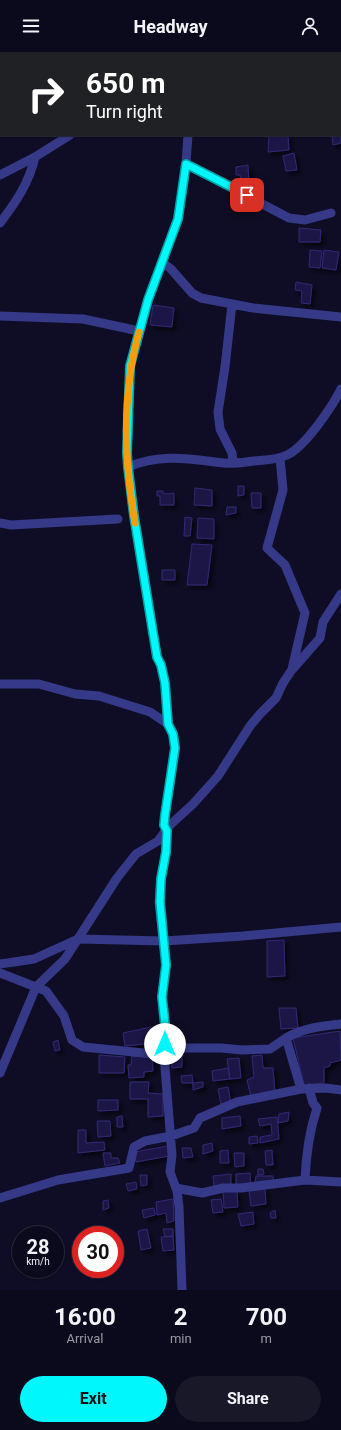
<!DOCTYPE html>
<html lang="en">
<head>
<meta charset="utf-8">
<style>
  body { margin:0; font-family:Roboto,sans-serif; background:#191829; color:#f1f3f6; height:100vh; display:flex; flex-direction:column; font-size:15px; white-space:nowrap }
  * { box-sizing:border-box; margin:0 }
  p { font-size:13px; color:#9a9aa3 }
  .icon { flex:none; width:22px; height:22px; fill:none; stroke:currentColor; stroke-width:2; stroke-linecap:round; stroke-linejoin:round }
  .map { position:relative; height:1238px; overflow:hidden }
  .sheet { display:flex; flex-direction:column; background:#0b0a1c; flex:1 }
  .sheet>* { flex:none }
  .guide { position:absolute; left:0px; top:0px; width:341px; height:84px; box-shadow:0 1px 3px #0004,0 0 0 1px #2b2b3b; background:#202124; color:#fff; overflow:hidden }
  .speed { position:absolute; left:12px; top:1174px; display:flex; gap:8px; font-size:20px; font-weight:700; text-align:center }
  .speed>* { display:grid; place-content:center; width:52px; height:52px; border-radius:50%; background:#0b0a1c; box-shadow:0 1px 3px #0004,0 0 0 1px #2b2b3b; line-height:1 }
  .speed small { font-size:10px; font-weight:400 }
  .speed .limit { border:6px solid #d22; background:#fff; color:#111 }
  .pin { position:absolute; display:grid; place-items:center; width:34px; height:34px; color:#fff; margin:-17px; border-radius:8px; box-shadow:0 2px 6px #0006 }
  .me { position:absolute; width:44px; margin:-22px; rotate:0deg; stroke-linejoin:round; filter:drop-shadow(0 0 3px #0008) }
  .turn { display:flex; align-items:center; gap:14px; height:84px; padding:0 20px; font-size:18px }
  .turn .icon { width:52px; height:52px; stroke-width:2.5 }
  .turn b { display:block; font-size:28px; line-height:34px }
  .eta { display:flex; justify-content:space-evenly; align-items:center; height:68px; text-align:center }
  .eta b { font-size:24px; font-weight:700; line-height:28px }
  .action { display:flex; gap:8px; margin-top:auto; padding:8px 20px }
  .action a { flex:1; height:46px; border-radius:24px; background:#00f8fc; color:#111; font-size:16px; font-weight:700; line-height:46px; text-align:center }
  .action a+a { background:#191829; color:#f1f3f6 }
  header { display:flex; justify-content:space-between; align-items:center; height:52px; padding:0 20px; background:#0b0a1c; font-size:18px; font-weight:700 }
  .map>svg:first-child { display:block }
  .building { fill:#1d1847; stroke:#312875; filter:url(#shadow) }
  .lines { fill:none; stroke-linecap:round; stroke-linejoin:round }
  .minor { stroke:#353987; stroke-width:9 }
  .route-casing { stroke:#00a1a4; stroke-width:10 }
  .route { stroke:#00f8fc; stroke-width:7 }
  .slow { stroke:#f59e0b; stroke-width:7 }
</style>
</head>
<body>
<header><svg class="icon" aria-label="menu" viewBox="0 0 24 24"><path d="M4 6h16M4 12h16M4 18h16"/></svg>Headway<svg class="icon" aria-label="person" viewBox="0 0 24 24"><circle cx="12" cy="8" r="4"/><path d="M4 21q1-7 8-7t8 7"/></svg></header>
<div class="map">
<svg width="341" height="1238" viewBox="0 0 341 1238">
  <defs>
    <filter id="shadow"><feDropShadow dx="3.5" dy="3.5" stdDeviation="2" flood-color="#0009"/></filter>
  </defs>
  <rect width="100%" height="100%" fill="#0f0d25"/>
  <!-- building -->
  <path class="building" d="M340 74 341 91 333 93 332 83H340Z
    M269 83H288L289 98 268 100Z
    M294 101 297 118 286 119 283 104Z
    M248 113 249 131H242L240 123H236V115Z
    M299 176 321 178 320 190H299Z
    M310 198 322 199 320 216 309 215Z
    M324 198 339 200 336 218 322 216Z
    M296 230 312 233 310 252 301 251 302 239 295 238Z
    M153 253 174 256 172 275 150 273Z
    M238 434H244V443L238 444Z
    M195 436 212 438V454L194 453Z
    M157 439H163L164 442 174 441V453H160V444H157Z
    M251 441H261V456H252Z
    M227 455H236V461L226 463Z
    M185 465 192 466 190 484H184Z
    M198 466 214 467V487L197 486Z
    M192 492 212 493 207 533H187Z
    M162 518H175V528H162Z
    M284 888 285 924 267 925V889Z
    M279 956H296L298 976 281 977Z
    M151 975 155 991 125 994 123 981Z
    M340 979 341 1008 330 1011V1014L324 1016V1031L304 1033 293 986Z
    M58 988 60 998 55 999 53 990Z
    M99 1003 125 1005 124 1021H99Z
    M262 1003 263 1016H273L275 1040 251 1045 247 1028 254 1025 252 1004Z
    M132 1004H152L153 1019 144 1020V1025L129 1026 128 1013H131Z
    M171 1005H182V1015L172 1016Z
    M239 1006 241 1026 230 1027 227 1007Z
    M228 1016 230 1027 213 1029 212 1019Z
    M192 1023 193 1031H182L181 1024Z
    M130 1030H149L148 1041 163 1042V1064L148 1065V1047H130Z
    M203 1030V1035L193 1038V1031Z
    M228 1035 231 1051 221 1052 218 1037Z
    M98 1048H118V1058L98 1059Z
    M289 1060 288 1069 278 1071 279 1062Z
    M122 1064 123 1075H117V1065Z
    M240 1064 241 1074 222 1077V1066Z
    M277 1065 279 1087 260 1091V1085L272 1083 271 1072 260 1074 258 1067Z
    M97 1069H110L111 1084 98 1085Z
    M78 1078H86V1091L104 1090 105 1098 78 1101Z
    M257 1084 258 1091 249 1092V1085Z
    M212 1091 213 1099 203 1102V1093Z
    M168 1094 169 1104 136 1110 134 1100Z
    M182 1096H191L193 1105 183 1106Z
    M228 1098 229 1111H220V1099Z
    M272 1098 273 1113H266L265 1099Z
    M103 1101H111V1106H118L120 1111 105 1114Z
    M234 1101H244V1114L235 1115Z
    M258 1117H263L264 1122 258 1123Z
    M250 1121 251 1132 236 1133V1122Z
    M231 1122V1132L214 1134 213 1124Z
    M140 1123H147V1133L141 1134Z
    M256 1124H273L274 1130 255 1131Z
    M136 1130 137 1137 128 1139 126 1132Z
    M265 1136 266 1152 251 1154 249 1139Z
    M237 1138 238 1155 224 1156 223 1139Z
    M173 1147 174 1169 167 1171 166 1161 157 1163 156 1150Z
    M221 1147 223 1160 213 1161 211 1148Z
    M108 1148 109 1156 103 1158V1149Z
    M154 1156 155 1163 144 1166 142 1158Z
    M275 1158 276 1166H271L270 1161Z
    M253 1160 254 1172 241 1174 238 1162Z
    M147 1177 151 1196 141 1198 138 1179Z
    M163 1177H173V1184L165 1185Z
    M173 1184 174 1198 163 1199 161 1185Z"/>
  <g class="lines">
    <!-- minor -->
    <path class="minor" d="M324 1H341
      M186 112 289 166 305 168 331 161
      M0 123 35 105 70 83
      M0 171C16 150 29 131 35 105
      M162 210 171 217 192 241 201 246 253 256 341 265
      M232 252 225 315 218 360 220 377 232 401 233 411
      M0 264 83 267 139 279
      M280 406 283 438 267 496 285 513 305 561 292 617
      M128 415C162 401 189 407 224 411 234 412 245 410 254 409 265 408 277 408 287 403 305 395 332 355 341 337
      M0 471 11 473 118 467
      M0 632H39L75 642 99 644 150 660 168 672
      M0 912 34 907 78 887 164 889 243 884 341 875
      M0 921 46 939 64 964 72 988 83 995 164 1003 179 996H221L242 998 270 997 286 986
      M0 1021 36 935 65 907 117 826 136 802 158 789 170 773 193 752 218 724 250 674 260 662 276 646 283 631 291 619 320 586 323 570 341 542
      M301 1037 286 986C303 976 322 974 341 972
      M305 1128C306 1103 309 1080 317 1056L313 1051 309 1036
      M176 1136 202 1141 223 1136H241L305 1128 341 1130
      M0 1146 58 1128 129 1116 134 1095 145 1089 171 1084 194 1076 200 1066 237 1050 301 1037 326 1036 341 1038
      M182 1238 179 1155 177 1139 170 1120 172 1103 164 1003 165 981 162 945 166 913 159 850 161 827 166 800 167 779 164 773 165 763 175 696 173 682 168 672 165 631 161 613 157 605 134 464 128 415 127 401 130 314 148 247 178 167 186 112 188 83"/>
  </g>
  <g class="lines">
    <!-- route casing -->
    <g class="route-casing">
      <path id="route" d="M165 992 166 981 162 945 166 913 160 850 161 827 166 800 167 779 164 773 165 763 175 696 173 682 168 672 165 631 161 613 157 605 134 464 128 415 127 401 130 314 148 248 178 167 186 112 247 143"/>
    </g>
    <!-- route -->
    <use href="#route" class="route"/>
    <!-- slow -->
    <path class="slow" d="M135 471C124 409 122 341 139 280"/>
  </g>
</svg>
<div class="speed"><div>28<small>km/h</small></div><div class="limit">30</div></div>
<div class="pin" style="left:247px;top:143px;background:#d93025"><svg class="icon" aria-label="arrive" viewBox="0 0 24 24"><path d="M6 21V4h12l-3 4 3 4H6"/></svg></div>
<svg class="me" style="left:165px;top:992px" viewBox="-20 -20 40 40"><circle r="19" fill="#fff"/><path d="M0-13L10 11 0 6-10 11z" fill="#00f8fc"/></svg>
<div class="guide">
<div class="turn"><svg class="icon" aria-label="right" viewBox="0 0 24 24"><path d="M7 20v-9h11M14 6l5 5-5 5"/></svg><div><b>650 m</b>Turn right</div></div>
</div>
</div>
<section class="sheet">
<div class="eta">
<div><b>16:00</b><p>Arrival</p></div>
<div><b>2</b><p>min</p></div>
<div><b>700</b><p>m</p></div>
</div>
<div class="action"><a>Exit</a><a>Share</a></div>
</section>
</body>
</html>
